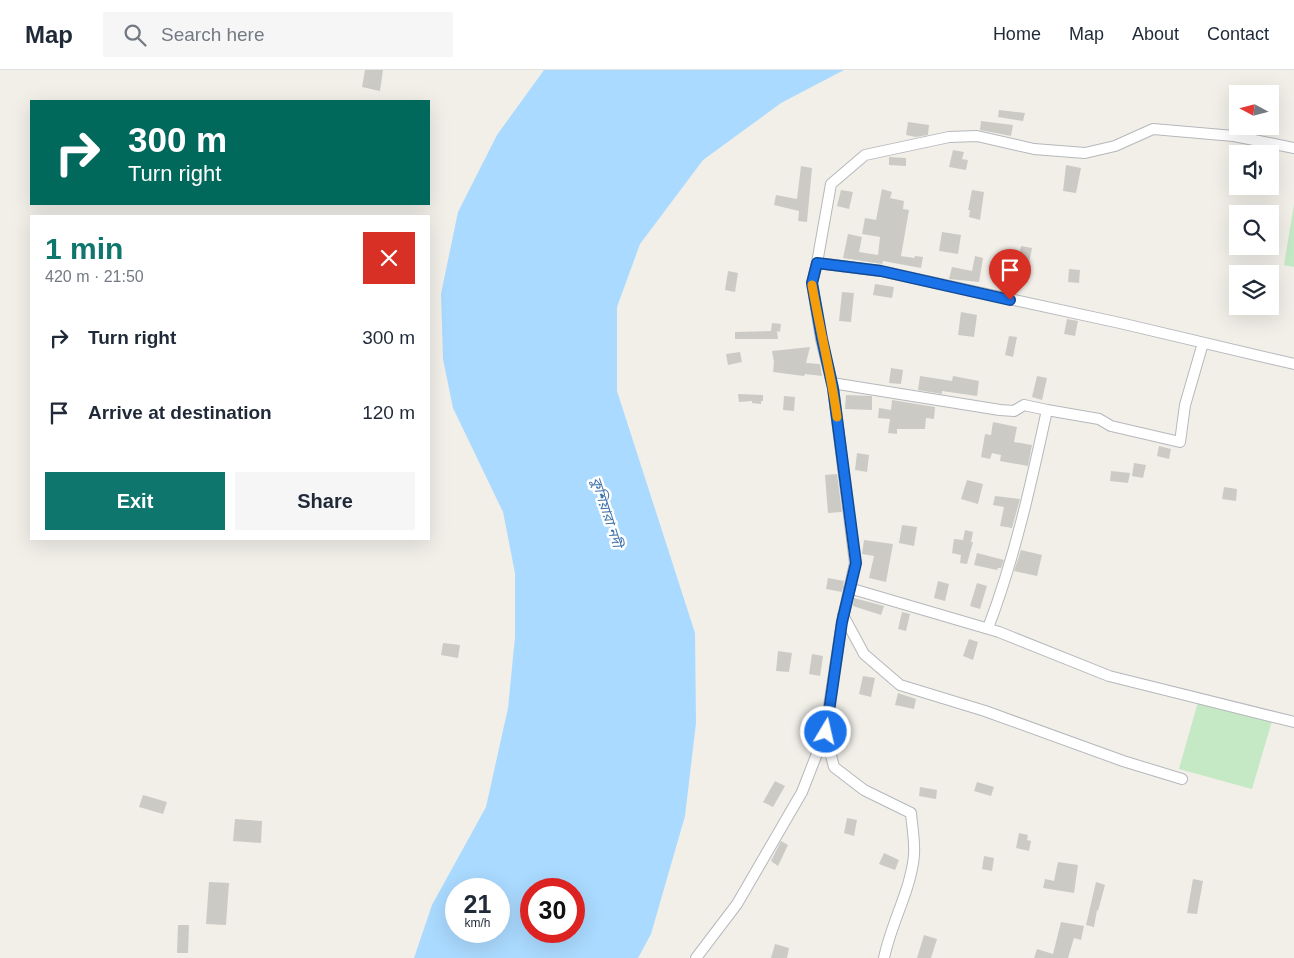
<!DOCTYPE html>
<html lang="en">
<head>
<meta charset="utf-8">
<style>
  body { margin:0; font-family:Arial,"Noto Sans Bengali",sans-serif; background:#f6f6f7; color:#1f2937; height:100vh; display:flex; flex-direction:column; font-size:19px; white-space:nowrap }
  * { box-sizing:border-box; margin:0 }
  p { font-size:16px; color:#747a83 }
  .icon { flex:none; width:28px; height:28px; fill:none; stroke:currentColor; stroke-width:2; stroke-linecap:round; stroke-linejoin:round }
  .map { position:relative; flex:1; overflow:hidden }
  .panel { position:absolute; left:30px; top:145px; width:400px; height:325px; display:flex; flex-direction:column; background:#fff; border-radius:0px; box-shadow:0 5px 20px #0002 }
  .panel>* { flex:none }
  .guide { position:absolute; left:30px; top:30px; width:400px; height:105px; border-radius:0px; box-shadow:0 5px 20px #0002; background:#00695c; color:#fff; overflow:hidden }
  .needle { width:32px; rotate:277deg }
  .tools { position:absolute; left:1229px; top:15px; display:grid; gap:10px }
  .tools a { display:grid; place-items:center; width:50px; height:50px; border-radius:0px; background:#fff; box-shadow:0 5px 20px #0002; font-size:25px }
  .speed { position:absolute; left:445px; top:808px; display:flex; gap:10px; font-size:25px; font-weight:700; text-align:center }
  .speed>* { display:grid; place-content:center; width:65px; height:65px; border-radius:50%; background:#fff; box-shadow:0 5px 20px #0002; line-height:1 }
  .speed small { font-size:12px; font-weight:400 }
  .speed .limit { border:8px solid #d22; background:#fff; color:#111 }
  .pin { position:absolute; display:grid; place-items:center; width:42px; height:42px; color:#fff; margin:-51px -21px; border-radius:50% 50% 50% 0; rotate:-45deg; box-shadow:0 0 5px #0007 }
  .pin .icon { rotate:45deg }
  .me { position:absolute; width:55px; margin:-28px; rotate:9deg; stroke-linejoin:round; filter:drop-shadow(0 0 4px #0008) }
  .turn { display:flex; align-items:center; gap:18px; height:105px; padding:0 15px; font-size:22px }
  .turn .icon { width:65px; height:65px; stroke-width:2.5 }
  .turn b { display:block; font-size:35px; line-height:42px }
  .round { display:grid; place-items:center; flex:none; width:52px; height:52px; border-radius:0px; background:#f6f6f7 }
  .head { display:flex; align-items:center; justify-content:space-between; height:85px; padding:0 15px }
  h1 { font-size:30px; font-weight:700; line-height:38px; color:#0f766e }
  .button { display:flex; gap:10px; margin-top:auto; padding:10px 15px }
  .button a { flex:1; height:58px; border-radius:0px; background:#0f766e; color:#fff; font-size:20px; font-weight:700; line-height:58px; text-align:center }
  .button a+a { background:#f6f6f7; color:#1f2937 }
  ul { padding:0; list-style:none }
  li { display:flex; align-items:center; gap:15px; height:75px; padding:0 15px }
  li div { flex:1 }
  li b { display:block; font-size:19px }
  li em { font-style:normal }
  header { display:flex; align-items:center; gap:30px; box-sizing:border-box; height:70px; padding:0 25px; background:#fff; border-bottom:1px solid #e0e1e3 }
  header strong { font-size:24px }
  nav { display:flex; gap:28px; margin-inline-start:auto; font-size:18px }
  .search { width:350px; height:45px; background:#f6f6f7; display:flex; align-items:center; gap:12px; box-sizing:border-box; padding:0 18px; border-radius:0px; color:#747a83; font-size:19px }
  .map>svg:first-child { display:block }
  .green { fill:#c5e8c5 }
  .water { fill:#aadaff; fill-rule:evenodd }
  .building { fill:#cccac5 }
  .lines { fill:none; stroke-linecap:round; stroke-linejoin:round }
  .minor-casing { stroke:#b5b8bc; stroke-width:12 }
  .minor { stroke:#fff; stroke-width:10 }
  .route-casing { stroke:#114b97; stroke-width:12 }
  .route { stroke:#1a73e8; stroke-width:9 }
  .slow { stroke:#f59e0b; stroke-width:9 }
  .labels { text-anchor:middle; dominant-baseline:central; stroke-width:5; stroke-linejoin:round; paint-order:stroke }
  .water-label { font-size:14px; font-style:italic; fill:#4174aa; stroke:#fff }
</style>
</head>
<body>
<header>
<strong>Map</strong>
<div class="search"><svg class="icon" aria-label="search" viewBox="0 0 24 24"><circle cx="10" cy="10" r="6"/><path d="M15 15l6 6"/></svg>Search here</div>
<nav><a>Home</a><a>Map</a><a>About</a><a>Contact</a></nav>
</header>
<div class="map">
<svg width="1294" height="888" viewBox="0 0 1294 888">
  <rect width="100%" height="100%" fill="#f1efe8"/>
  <!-- green -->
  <path class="green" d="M1294 134V197L1284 195Z
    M1198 632 1272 651 1252 719 1179 699Z"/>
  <!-- water -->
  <path class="water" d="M544 0H844L781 33 703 90 640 174 617 237V321L695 563 696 653 685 746 651 864 638 888H414L432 835 486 737 508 638 515 567V503L503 442 453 338 443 289 441 224 458 142 497 65ZM456 819H499V861H456ZM531 819H574V861H531Z"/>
  <!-- building -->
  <path class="building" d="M365 0H383L380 21 362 17Z
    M999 40 1025 43 1023 51 998 47Z
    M981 51 1013 55 1011 66 980 60Z
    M908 52 929 55 928 65 916 67 906 65Z
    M953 80 964 82 962 89 968 90 966 100 949 97Z
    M889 87 906 88V96L889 95Z
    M1066 95 1081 98 1076 123 1063 121Z
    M801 96 812 98 807 152 798 151 799 141 774 135 776 125 797 129Z
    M882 119 892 122 890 128 904 131 903 139 909 140 901 186 914 188 915 186 923 187 921 198 883 191 882 194 843 188 848 164 862 167 859 182 878 185 880 167 862 164 865 148 876 150Z
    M841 120 853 122 849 139 837 136Z
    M972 120 984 122 980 150 969 147 970 140H968Z
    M942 162 961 165 958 184 939 181Z
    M1021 176 1032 178 1029 193 1018 192Z
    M975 186 983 188 979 212 949 209 952 197 972 201Z
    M1004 194 1015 197 1011 219 999 217Z
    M1069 199 1080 200 1079 213 1068 212Z
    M728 201 738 203 735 222 725 220Z
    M875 214 894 217 892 228 873 225Z
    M842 222 854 223 851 252 839 251Z
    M961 242 977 245 974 267 958 265Z
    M1067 249 1078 251 1075 266 1064 264Z
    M772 253 781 254 780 262 777 261 778 269H735V262L771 261Z
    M1009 266 1017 267 1013 287 1005 285Z
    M810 277 806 293 820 294 822 306 805 304 804 306 773 302 774 292 772 281Z
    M740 282 742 292 728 295 726 284Z
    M891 298 903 300 901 314 889 313Z
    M920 306 952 311 953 306 979 311 977 326 942 321V324L918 320Z
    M1037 306 1047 308 1042 330 1032 327Z
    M738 324 763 325V331H761V334L752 333V331L739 332Z
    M846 325 872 326V340L845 339Z
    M784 326 795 327 794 341 783 340Z
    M892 330 935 337 934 349 926 348 925 359H897V364L888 363 890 349 878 348 879 338 891 340Z
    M993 352 1017 357 1014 372 1032 375 1028 396 1000 391 1001 385 992 383 990 389 981 387 985 364 991 365Z
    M1159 376 1171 379 1169 389 1157 386Z
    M857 383 869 385 867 402 855 400Z
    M1134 393 1146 395 1143 408 1132 406Z
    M1111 401 1130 403 1128 413 1110 411Z
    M837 404 842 442 828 443 825 405Z
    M967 410 983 414 978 434 961 429Z
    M1224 417 1237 419 1236 431 1222 429Z
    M995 426 1020 429 1012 458 1000 456 1004 437 993 435Z
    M902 455 917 457 914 476 899 473Z
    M965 460 973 462 971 472H973L967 494 960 493 961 485 952 483 954 469 963 470Z
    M864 470 893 474 886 512 869 508 874 486 862 484Z
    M1021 480 1042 485 1037 506 1014 501Z
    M977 483 1004 490 1001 498H998L997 500 974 495Z
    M828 508 844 511 842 522 826 519Z
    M938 511 949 514 945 531 934 528Z
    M977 513 987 516 980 539 970 536Z
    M854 528 884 536 881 545 853 536Z
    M902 542 910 544 906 561 898 559Z
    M969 569 978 572 973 590 963 586Z
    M443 573 460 575 458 588 441 585Z
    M778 581 792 583 789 602 776 601Z
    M812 584 823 586 820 606 809 604Z
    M863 606 875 608 871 627 859 624Z
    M898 623 916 629 914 639 895 635Z
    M775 711 785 716 773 737 763 732Z
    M977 712 994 717 991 726 974 721Z
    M920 717 937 720 936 729 919 726Z
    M143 725 167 732 163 744 139 737Z
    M847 748 857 750 854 766 844 763Z
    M235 749 262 751 261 773 233 771Z
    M1019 763 1028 765 1027 770 1031 771 1029 781 1016 778Z
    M781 771 788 775 778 796 771 791Z
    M884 783 899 790 895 800 879 794Z
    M984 786 994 788 992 801 982 799Z
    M1058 792 1078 795 1074 823 1043 818 1045 809 1054 811Z
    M1193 809 1203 811 1197 844 1187 843Z
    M209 812 229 813 226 855 206 854Z
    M1096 812 1105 815 1098 841 1097 840 1094 857 1086 855Z
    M1061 852 1084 856 1081 870 1074 868 1068 888H1034L1037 879 1053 884Z
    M178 855H189L188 883H177Z
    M924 865 937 869 931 888H917Z
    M775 874 789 878 787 888H771Z"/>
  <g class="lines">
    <!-- minor casing -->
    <g class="minor-casing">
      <path id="minor" d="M817 193 881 201 1120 253 1294 294
        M832 313 1000 340 1014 341 1024 335 1047 340
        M849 518 999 562 1109 606 1294 652
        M843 545 864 584 900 615 985 641 1123 691 1182 709
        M988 558C1015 487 1031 414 1047 340L1099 349 1111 356 1180 372 1185 335 1203 273
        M696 888 737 834 773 772 802 722 825 663
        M884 888C891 853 911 820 914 785 915 771 912 756 911 743L864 720 834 697 825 662 842 552 855 493 833 318 821 269 812 213 817 193 831 114 865 85 949 67 977 66 1034 79 1085 83 1115 76 1153 59 1234 66 1294 78"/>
    </g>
    <!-- minor -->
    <use href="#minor" class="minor"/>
  </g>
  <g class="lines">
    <!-- route casing -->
    <g class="route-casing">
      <path id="route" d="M826 662 842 552 856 493 833 318 822 269 812 213 817 193 881 201 1010 230"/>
    </g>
    <!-- route -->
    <use href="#route" class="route"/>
    <!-- slow -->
    <path class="slow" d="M812 215C820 260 831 303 837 347"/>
  </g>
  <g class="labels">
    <!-- water labels -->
    <g class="water-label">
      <text transform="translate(607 442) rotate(72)">কুশিয়ারা নদী</text>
    </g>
  </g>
</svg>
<div class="tools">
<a><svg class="needle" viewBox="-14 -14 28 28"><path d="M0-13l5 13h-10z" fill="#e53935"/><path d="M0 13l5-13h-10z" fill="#747a83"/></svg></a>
<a><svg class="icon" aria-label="sound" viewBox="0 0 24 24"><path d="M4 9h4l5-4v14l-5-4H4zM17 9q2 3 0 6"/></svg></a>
<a><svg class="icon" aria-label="search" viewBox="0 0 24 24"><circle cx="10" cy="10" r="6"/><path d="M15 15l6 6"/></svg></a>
<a><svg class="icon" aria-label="layers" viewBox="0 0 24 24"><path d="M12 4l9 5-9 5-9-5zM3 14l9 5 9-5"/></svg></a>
</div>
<div class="speed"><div>21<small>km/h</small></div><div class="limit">30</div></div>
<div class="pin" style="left:1010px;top:230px;background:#d93025"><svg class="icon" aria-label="arrive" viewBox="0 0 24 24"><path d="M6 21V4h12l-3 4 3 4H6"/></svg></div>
<svg class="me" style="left:826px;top:662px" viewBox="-20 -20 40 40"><circle r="17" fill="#1a73e8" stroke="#fff" stroke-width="3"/><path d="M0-11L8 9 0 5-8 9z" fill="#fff"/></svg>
<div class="guide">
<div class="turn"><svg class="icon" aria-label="right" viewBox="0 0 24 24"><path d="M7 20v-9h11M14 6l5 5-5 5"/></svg><div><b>300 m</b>Turn right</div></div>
</div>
<section class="panel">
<div class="head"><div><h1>1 min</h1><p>420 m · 21:50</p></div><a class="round" style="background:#d93025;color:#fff"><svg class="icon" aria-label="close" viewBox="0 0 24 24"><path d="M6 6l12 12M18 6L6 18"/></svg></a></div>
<ul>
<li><svg class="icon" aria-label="right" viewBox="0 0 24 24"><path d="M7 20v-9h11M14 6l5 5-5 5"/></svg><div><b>Turn right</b></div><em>300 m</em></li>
<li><svg class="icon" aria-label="arrive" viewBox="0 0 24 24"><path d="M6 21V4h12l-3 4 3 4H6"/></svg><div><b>Arrive at destination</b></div><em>120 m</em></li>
</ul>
<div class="button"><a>Exit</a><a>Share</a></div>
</section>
</div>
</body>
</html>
